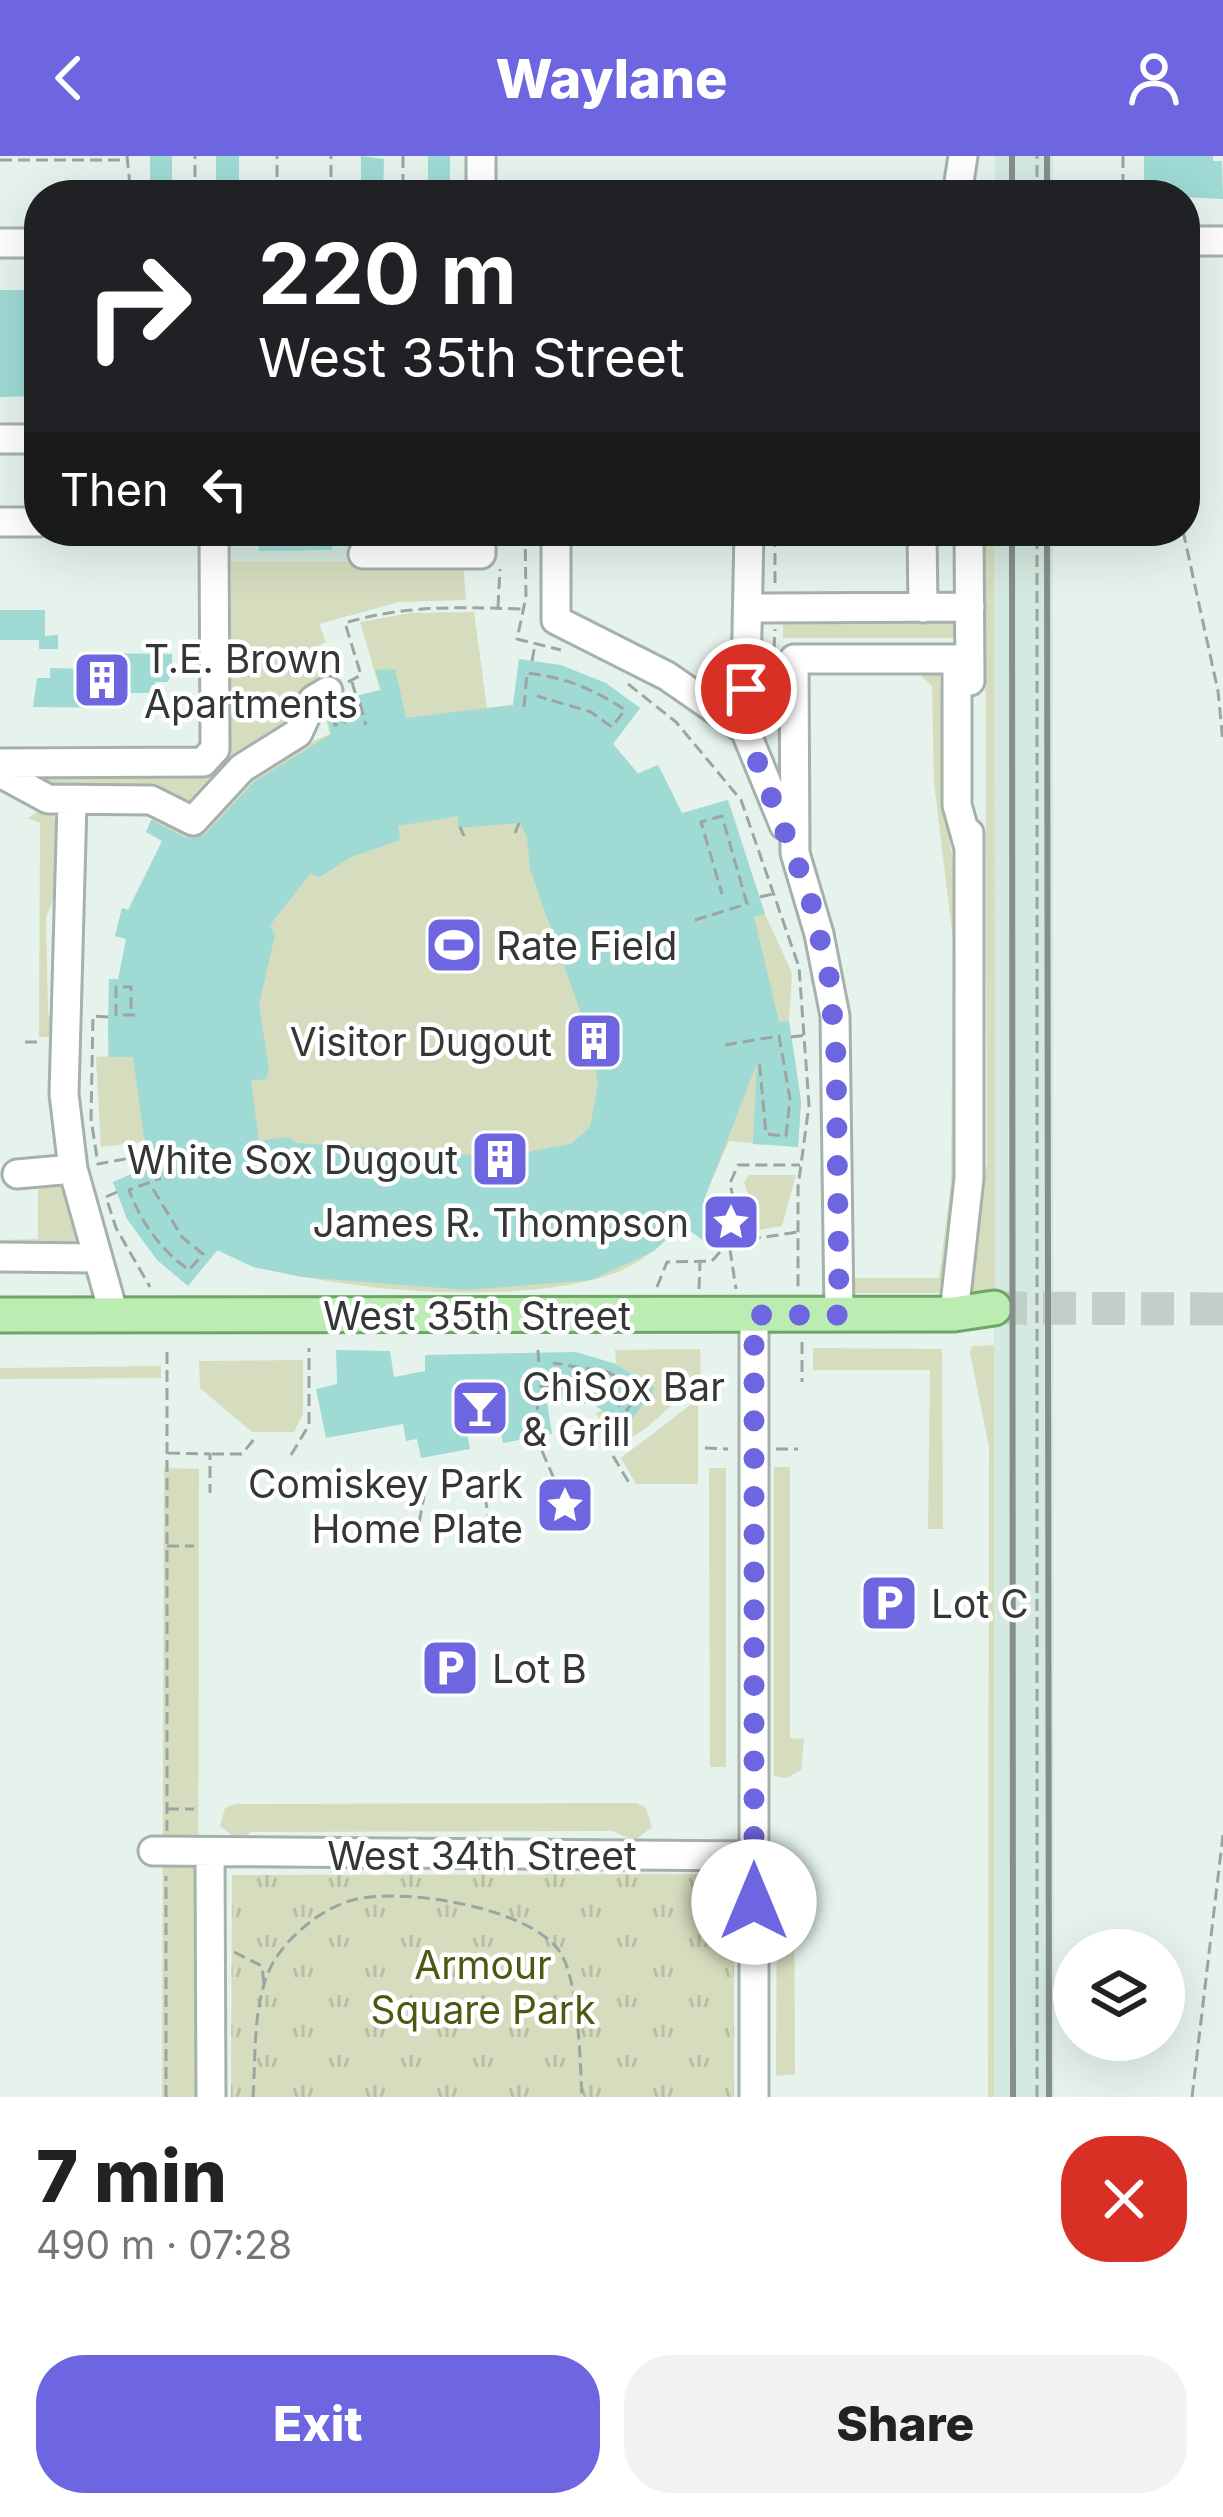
<!DOCTYPE html>
<html lang="en">
<head>
<meta charset="utf-8">
<style>
  body { margin:0; font-family:Inter,sans-serif; background:#f2f2f2; color:#222; height:100vh; display:flex; flex-direction:column; font-size:45px; white-space:nowrap }
  * { box-sizing:border-box; margin:0 }
  p { font-size:39px; color:#767676 }
  .icon { flex:none; width:66px; height:66px; fill:none; stroke:currentColor; stroke-width:2; stroke-linecap:round; stroke-linejoin:round }
  .map { position:relative; height:1941px; overflow:hidden }
  .side { display:flex; flex-direction:column; background:#fff; flex:1 }
  .side>* { flex:none }
  .guide { position:absolute; left:24px; top:24px; width:1176px; height:366px; border-radius:48px; box-shadow:0 12px 48px #0002; background:#202124; color:#fff; overflow:hidden }
  .fabs { position:absolute; left:1053px; top:1773px; display:grid; gap:24px }
  .fabs a { display:grid; place-items:center; width:132px; height:132px; border-radius:50%; background:#fff; box-shadow:0 12px 48px #0002; font-size:60px }
  .pin { position:absolute; display:grid; place-items:center; width:102px; height:102px; color:#fff; margin:-51px; border:6px solid #fff; border-radius:50%; box-shadow:0 3px 12px #0007 }
  .me { position:absolute; width:132px; margin:-66px; rotate:0deg; stroke-linejoin:round; filter:drop-shadow(0 0 9px #0008) }
  .turn { display:flex; align-items:center; gap:42px; height:252px; padding:0 36px; font-size:54px }
  .turn .icon { width:156px; height:156px; stroke-width:2.5 }
  .turn b { display:block; font-size:84px; line-height:102px }
  .then { display:flex; align-items:center; height:114px; padding:0 36px; background:#0003; gap:24px; font-size:45px }
  .round { display:grid; place-items:center; flex:none; width:126px; height:126px; border-radius:48px; background:#f2f2f2 }
  .headline { display:flex; align-items:center; justify-content:space-between; height:204px; padding:0 36px }
  h1 { font-size:72px; font-weight:800; line-height:90px }
  .cta { display:flex; gap:24px; margin-top:auto; padding:24px 36px }
  .cta a { flex:1; height:138px; border-radius:48px; background:#6e66e0; color:#fff; font-size:48px; font-weight:800; line-height:138px; text-align:center }
  .cta a+a { background:#f2f2f2; color:#222 }
  header { display:flex; justify-content:space-between; align-items:center; height:156px; padding:0 36px; background:#6e66e0; color:#fff; font-size:54px; font-weight:800 }
  .map>svg:first-child { display:block }
  .built { fill:#d4e9df }
  .grass { fill:#d6dcbe }
  .park { fill:url(#park-tufts) }
  .building { fill:#9fdad4; fill-rule:evenodd }
  .lines { fill:none; stroke-linecap:round; stroke-linejoin:round }
  .major-tunnel { stroke:#c2cec8; stroke-width:33; stroke-dasharray:33 16; stroke-linecap:butt }
  .minor-casing { stroke:#a5b2ab; stroke-width:33 }
  .major-casing { stroke:#6ea665; stroke-width:39 }
  .path { stroke:#9ca5a1; stroke-width:3; stroke-dasharray:12 6; stroke-linecap:butt }
  .minor { stroke:#fff; stroke-width:27 }
  .major { stroke:#bbedb2; stroke-width:33 }
  .rail { stroke:#858e8a; stroke-width:6 }
  .route { stroke:#6e66e0; stroke-width:21; stroke-dasharray:0 37.8 }
  .labels { text-anchor:middle; dominant-baseline:central; stroke-width:9; stroke-linejoin:round; paint-order:stroke }
  .poi-label { font-size:39px; fill:#333836; stroke:#fff; text-anchor:start }
  .street-label { font-size:39px; fill:#333836; stroke:#fff }
  .park-label { font-size:39px; fill:#4f5812; stroke:#fff }
</style>
</head>
<body>
<header><svg class="icon" aria-label="back" viewBox="0 0 24 24"><path d="M15 5l-7 7 7 7"/></svg>Waylane<svg class="icon" aria-label="person" viewBox="0 0 24 24"><circle cx="12" cy="8" r="4"/><path d="M4 21q1-7 8-7t8 7"/></svg></header>
<div class="map">
<svg width="1223" height="1941" viewBox="0 0 1223 1941">
  <defs>
    <pattern id="park-tufts" width="24" height="20" patternUnits="userSpaceOnUse" patternTransform="scale(3)"><rect width="24" height="20" fill="#d6dcbe"/><path d="M3 7l-1-3M5 7V3M7 7l1-3M15 17l-1-3M17 17v-4M19 17l1-3" fill="none" stroke="#b8bea4"/></pattern>
  </defs>
  <rect width="100%" height="100%" fill="#e6f3ed"/>
  <!-- built -->
  <path class="built" d="M995 0H1053V39H995Z
    M230 375H463V406H231Z
    M994 375H1053L1054 1941H994Z"/>
  <!-- grass -->
  <path class="grass" d="M985 375H994L995 1138 969 1136 967 1128 987 1006Z
    M231 406H463L466 444 399 446 319 468 326 486 306 496 325 530 189 659 55 636 28 617 207 615 226 602Z
    M474 456 487 552 513 549 519 503C567 510 601 523 640 552L613 588 638 617 658 609 674 640 654 650 660 664 728 644 765 758 792 817 789 865 801 945 798 991 729 985 700 1051 709 1059 715 1053 728 1064 712 1091 687 1065C666 1084 646 1104 620 1115 527 1153 307 1137 218 1094L188 1130C152 1100 130 1070 113 1026L148 1011 145 986 101 991 96 901 108 900 109 823H137L126 783 115 780 122 752 147 759 162 685 146 676 154 659 195 678C236 636 275 600 330 578L322 549 380 534 360 466 410 457Z
    M783 463H950L957 465 961 482H783Z
    M915 514H940L943 640 960 753 962 1022 943 1137H853V1122H939L951 1028 953 783 934 627 932 530Z
    M43 652 56 662 57 735 46 761 48 856 56 881H39L40 667 28 662Z
    M749 1019H796L782 1070 752 1075 753 1053 744 1026Z
    M58 1023 68 1031 80 1089 0 1095V1084L38 1083V1032L27 1029Z
    M994 1189V1941H988L989 1291 970 1197 972 1190Z
    M813 1192 942 1193 943 1373H928L930 1214H813Z
    M700 1193 701 1224 645 1273 615 1291 596 1257 654 1231 616 1208 615 1194Z
    M303 1204V1258L294 1276H252L200 1232 199 1205Z
    M161 1210V1222L0 1223V1212Z
    M698 1243V1328H636L621 1302Z
    M774 1311H790V1582L804 1583 801 1614 787 1622 774 1620Z
    M164 1312 199 1313 198 1941H162Z
    M709 1312H726V1611H710Z
    M637 1647 646 1652 652 1671 634 1685 613 1675 251 1676 238 1684 220 1670 225 1652 235 1648Z
    M786 1710 794 1713 795 1918 776 1920 777 1712Z"/>
  <!-- park -->
  <path class="park" d="M539 1349a25 25 0 1 1 50 0a25 25 0 1 1-50 0Z
    M734 1718V1941H231L232 1719Z"/>
  <!-- building -->
  <path class="building" d="M150 0H172V39H150Z
    M216 0H239V39H216Z
    M361 0 384 3 383 39H361Z
    M428 0H450V39H428Z
    M1144 0H1213V5H1222L1223 43 1144 39Z
    M0 134H39V240L0 241Z
    M258 375H332V394L259 395Z
    M0 454H45V480L58 479V493H39V484H0Z
    M88 497 172 498V515L168 526H155L156 537H117V552L33 551 37 522H50V512L88 513Z
    M519 503 561 509 606 527 640 552 613 588 638 618 658 609 682 657 728 644 765 758 754 761 779 866 789 865 801 945 798 991 753 988 757 907 704 1044 728 1064 712 1091 682 1069 654 1095 591 1124 467 1134 302 1121 253 1111 217 1094 188 1130 157 1104 127 1063 113 1026 148 1011 133 901H109L108 876 109 823H118L126 783 115 780 122 752 128 754 162 685 146 676 151 664 186 682 205 678 254 626 331 578 327 557 344 543 381 534 375 514 395 513 406 562 513 549ZM458 660V672L520 667 527 681 530 713 591 886 598 928 590 971 571 988 501 1001 297 987 288 981 259 985 251 925 266 923 269 914 259 849 275 779 270 769 310 718 320 721 351 701 400 684 398 670Z
    M336 1194 390 1195 394 1221 425 1215V1199L576 1196 616 1208 655 1232 627 1270 594 1249 546 1240 552 1278 503 1287 497 1254 464 1261 470 1293 421 1302 417 1283 406 1285 403 1268 326 1282 316 1233 337 1228Z"/>
  <g class="lines">
    <!-- major-tunnel -->
    <path class="major-tunnel" d="M994 1152 1223 1153"/>
    <!-- minor casing -->
    <g class="minor-casing">
      <path id="minor" d="M481 39V0
        M957 39 963 0
        M1185 85H1223
        M0 87H39
        M0 283H39
        M0 366H39
        M556 375V464L667 520 745 574
        M749 375 745 574 784 669
        M922 375 923 452
        M969 375 970 525
        M363 398H481V375
        M748 452 970 451
        M0 607 203 606 215 593 214 375
        M0 617 48 643 151 644 193 665 242 612 298 577 313 544 328 535
        M72 647 64 938 73 1013 114 1159
        M17 1018 73 1013
        M0 1101 95 1102
        M954 1158 969 1022V677
        M754 1159V1941
        M839 1159 835 860 819 778 795 697 794 503H957V649L969 692
        M153 1695 754 1700
        M210 1698 211 1941"/>
    </g>
    <!-- major casing -->
    <g class="major-casing">
      <path id="major" d="M0 1159 954 1158 994 1152"/>
    </g>
    <!-- path -->
    <path class="path" d="M127 0 131 39
      M403 0V39
      M1123 0V39
      M0 4H127
      M774 30V39
      M195 39V0
      M277 39V0
      M331 39V0
      M1037 39V0
      M525 375 526 441 517 483 561 494
      M1183 375 1218 535 1223 587
      M775 427V375
      M498 451 500 413
      M774 493 775 473
      M532 505 535 489
      M348 526 361 519 345 467C404 449 459 451 521 453
      M352 526 356 540
      M628 528 676 566 741 644 799 811 809 949 798 1031V1133
      M524 551 527 517C564 521 594 533 625 554L612 571 591 556 537 540
      M342 552 360 548 366 569
      M333 560 335 569 358 562
      M460 671 464 680
      M515 677 519 667
      M760 741 773 738
      M695 764 747 748 722 660 701 666 722 738
      M131 853V831H116V859H137
      M108 861 93 860 91 963 98 1008 136 1001
      M791 881 806 879
      M25 886H41
      M725 889 779 880 790 943 786 980 766 978 759 902
      M153 1033 182 1081 203 1098 189 1114C160 1093 142 1068 129 1034L161 1022
      M117 1036 106 1041 116 1072 150 1131
      M720 1079 729 1087 736 1133
      M731 1086 798 1076
      M657 1131 667 1106 712 1105 739 1074 730 1027 738 1009H800
      M699 1133 700 1106
      M802 1186V1226
      M538 1194 540 1230 599 1238 627 1254 640 1236 608 1216 553 1207
      M167 1196V1675
      M538 1242 536 1281 555 1325
      M705 1292 728 1293
      M776 1293H798
      M168 1297 210 1298V1337
      M212 1298H242L255 1282
      M291 1299 309 1269V1192
      M613 1300 631 1330
      M485 1340 492 1385
      M416 1384 424 1340
      M167 1390H194
      M167 1653H194
      M234 1796 262 1810 264 1828
      M166 1941V1720
      M253 1941C256 1899 252 1843 274 1805 290 1779 322 1752 353 1744 402 1731 530 1751 560 1796 579 1825 580 1905 582 1941
      M1037 1941V375
      M1192 1941 1223 1679"/>
    <!-- minor -->
    <use href="#minor" class="minor"/>
    <!-- major -->
    <use href="#major" class="major"/>
    <!-- rail -->
    <path class="rail" d="M1012 0V39
      M1047 0V39
      M1012 375 1013 1941
      M1047 375 1049 1941"/>
  </g>
  <g class="lines">
    <!-- route -->
    <path class="route" d="M746 533 745 574 809 738 829 820 836 899 839 1141V1159H754V1746"/>
  </g>
  <!-- icons -->
  <defs>
    <g id="building-square" transform="scale(3)"><rect x="-9" y="-9" width="18" height="18" rx="4" fill="#6e66e0" stroke="#fff"/><path d="M-4-6H4V6H1V3H-1V6H-4ZM-2.5-4.3h1.7v1.8h-1.7ZM.8-4.3h1.7v1.8H.8ZM-2.5-1h1.7V.8h-1.7ZM.8-1h1.7V.8H.8Z" fill="#fff"/></g>
    <g id="stadium-square" transform="scale(3)"><rect x="-9" y="-9" width="18" height="18" rx="4" fill="#6e66e0" stroke="#fff"/><path d="M0-5a6.5 5 0 1 0 0 10a6.5 5 0 1 0 0-10ZM-3.5-1.8h7v3.6h-7Z" fill="#fff"/></g>
    <g id="sight-square" transform="scale(3)"><rect x="-9" y="-9" width="18" height="18" rx="4" fill="#6e66e0" stroke="#fff"/><path d="M0-6L1.8-2.2L6-1.7L2.9 1.2L3.7 5.4L0 3.3L-3.7 5.4L-2.9 1.2L-6-1.7L-1.8-2.2Z" fill="#fff"/></g>
    <g id="bar-square" transform="scale(3)"><rect x="-9" y="-9" width="18" height="18" rx="4" fill="#6e66e0" stroke="#fff"/><path d="M-6-5H6L.8 .8V4.5H3.5V6h-7V4.5H-.8V.8Z" fill="#fff"/></g>
    <g id="parking-square" transform="scale(3)"><rect x="-9" y="-9" width="18" height="18" rx="4" fill="#6e66e0" stroke="#fff"/><path d="M-3.5-5.5H1a3.5 3.5 0 0 1 0 7H-1V5.5H-3.5ZM-1-3.4V-.6H.8a1.4 1.4 0 0 0 0-2.8Z" fill="#fff"/></g>
  </defs>
  <g fill-rule="evenodd">
    <use href="#building-square" x="102" y="524"/>
    <use href="#stadium-square" x="454" y="789"/>
    <use href="#building-square" x="594" y="885"/>
    <use href="#building-square" x="500" y="1003"/>
    <use href="#sight-square" x="731" y="1066"/>
    <use href="#bar-square" x="480" y="1252"/>
    <use href="#sight-square" x="565" y="1349"/>
    <use href="#parking-square" x="889" y="1447"/>
    <use href="#parking-square" x="450" y="1512"/>
  </g>
  <g class="labels">
    <!-- poi labels -->
    <g class="poi-label">
      <text x="144" y="502">T.E. Brown<tspan x="144" dy="45">Apartments</tspan></text>
      <text x="496" y="789">Rate Field</text>
      <text x="552" y="885" text-anchor="end">Visitor Dugout</text>
      <text x="458" y="1003" text-anchor="end">White Sox Dugout</text>
      <text x="689" y="1066" text-anchor="end">James R. Thompson</text>
      <text x="522" y="1230">ChiSox Bar<tspan x="522" dy="45">&amp; Grill</tspan></text>
      <text x="523" y="1327" text-anchor="end">Comiskey Park<tspan x="523" dy="45">Home Plate</tspan></text>
      <text x="931" y="1447">Lot C</text>
      <text x="492" y="1512">Lot B</text>
    </g>
    <!-- street labels -->
    <g class="street-label">
      <text x="477" y="1159">West 35th Street</text>
      <text x="482" y="1699">West 34th Street</text>
    </g>
    <!-- park labels -->
    <g class="park-label">
      <text x="483" y="1808">Armour<tspan x="483" dy="45">Square Park</tspan></text>
    </g>
  </g>
</svg>
<div class="fabs">
<a><svg class="icon" aria-label="layers" viewBox="0 0 24 24"><path d="M12 4l9 5-9 5-9-5zM3 14l9 5 9-5"/></svg></a>
</div>
<div class="pin" style="left:746px;top:533px;background:#d93025"><svg class="icon" aria-label="arrive" viewBox="0 0 24 24"><path d="M6 21V4h12l-3 4 3 4H6"/></svg></div>
<svg class="me" style="left:754px;top:1746px" viewBox="-20 -20 40 40"><circle r="19" fill="#fff"/><path d="M0-13L10 11 0 6-10 11z" fill="#6e66e0"/></svg>
<div class="guide">
<div class="turn"><svg class="icon" aria-label="right" viewBox="0 0 24 24"><path d="M7 20v-9h11M14 6l5 5-5 5"/></svg><div><b>220 m</b>West 35th Street</div></div>
<div class="then">Then<svg class="icon" aria-label="left" viewBox="0 0 24 24"><path d="M17 20v-9H6M10 6l-5 5 5 5"/></svg></div>
</div>
</div>
<section class="side">
<div class="headline"><div><h1>7 min</h1><p>490 m · 07:28</p></div><a class="round" style="background:#d93025;color:#fff"><svg class="icon" aria-label="close" viewBox="0 0 24 24"><path d="M6 6l12 12M18 6L6 18"/></svg></a></div>
<div class="cta"><a>Exit</a><a>Share</a></div>
</section>
</body>
</html>
